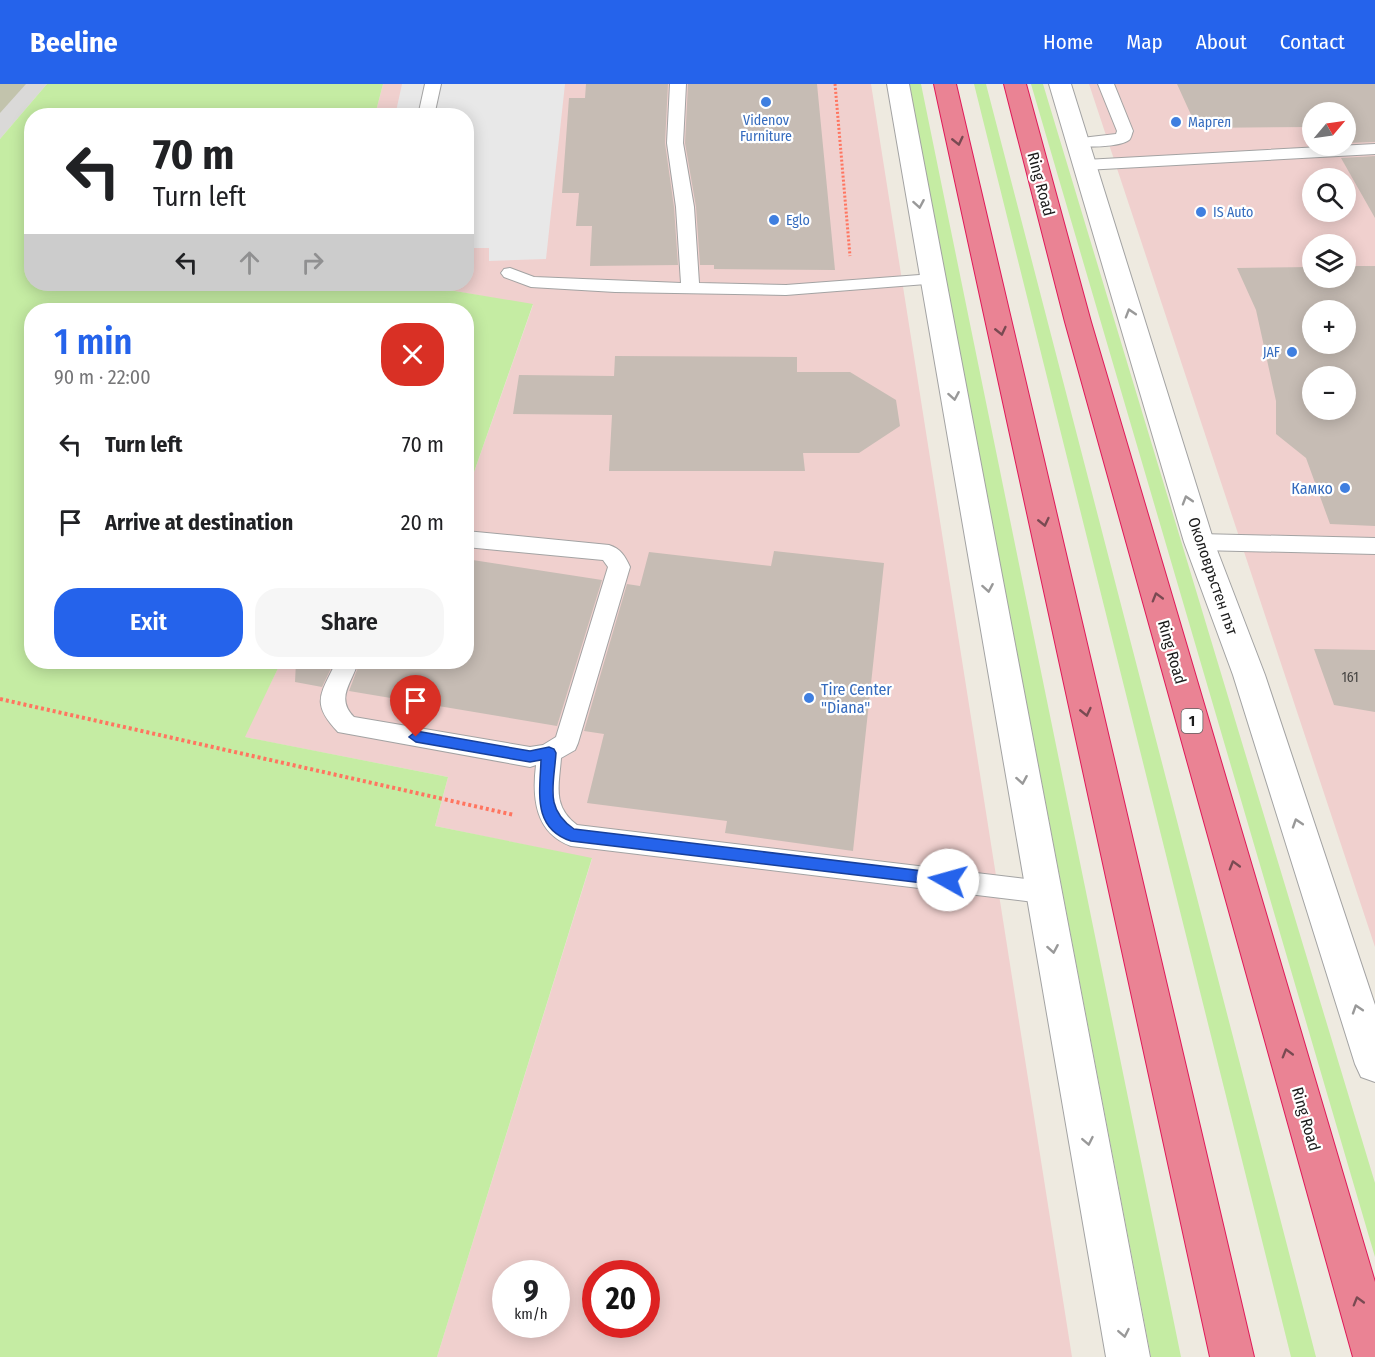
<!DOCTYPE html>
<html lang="en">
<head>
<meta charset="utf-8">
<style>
  body { margin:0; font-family:"Fira Sans Condensed",sans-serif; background:#f6f6f6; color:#202124; height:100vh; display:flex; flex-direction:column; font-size:22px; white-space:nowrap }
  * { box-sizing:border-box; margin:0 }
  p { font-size:20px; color:#757577 }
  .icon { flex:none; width:33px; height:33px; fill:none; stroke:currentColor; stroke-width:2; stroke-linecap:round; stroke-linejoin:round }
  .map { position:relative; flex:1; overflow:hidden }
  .panel { position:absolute; left:24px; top:219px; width:450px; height:366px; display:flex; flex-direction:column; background:#fff; border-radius:24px; box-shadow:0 3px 15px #0003 }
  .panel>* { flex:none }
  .top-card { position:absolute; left:24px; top:24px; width:450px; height:183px; border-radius:24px; box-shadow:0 3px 15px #0003; background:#fff; color:#202124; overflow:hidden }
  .needle { width:39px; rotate:61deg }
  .tools { position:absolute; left:1302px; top:18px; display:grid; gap:12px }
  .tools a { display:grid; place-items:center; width:54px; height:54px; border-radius:50%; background:#fff; box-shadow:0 3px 15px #0003; font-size:30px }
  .speed { position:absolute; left:492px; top:1176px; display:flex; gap:12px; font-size:30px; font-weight:700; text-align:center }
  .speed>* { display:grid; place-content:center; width:78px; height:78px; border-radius:50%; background:#fff; box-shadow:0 3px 15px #0003; line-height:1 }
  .speed small { font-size:15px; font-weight:400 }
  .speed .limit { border:9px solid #d22; background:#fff; color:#111 }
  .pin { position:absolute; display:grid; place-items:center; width:51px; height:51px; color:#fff; margin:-62px -26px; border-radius:50% 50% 50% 0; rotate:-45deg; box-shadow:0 0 6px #0007 }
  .pin .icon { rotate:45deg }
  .me { position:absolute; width:66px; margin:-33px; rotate:277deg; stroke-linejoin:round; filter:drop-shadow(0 0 4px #0008) }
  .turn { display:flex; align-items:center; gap:21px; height:126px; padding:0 30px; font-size:27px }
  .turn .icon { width:78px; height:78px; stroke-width:2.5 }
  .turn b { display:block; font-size:42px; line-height:51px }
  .lanes { display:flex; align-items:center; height:57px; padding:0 30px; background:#0003; justify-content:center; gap:30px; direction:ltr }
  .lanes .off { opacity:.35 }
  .round { display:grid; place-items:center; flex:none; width:63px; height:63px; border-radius:24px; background:#f6f6f6 }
  .summary { display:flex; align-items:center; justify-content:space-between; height:102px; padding:0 30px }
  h1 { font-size:36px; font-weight:600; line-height:45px; color:#2563eb }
  .primary-button { display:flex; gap:12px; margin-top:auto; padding:12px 30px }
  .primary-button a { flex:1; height:69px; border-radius:24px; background:#2563eb; color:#fff; font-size:24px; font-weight:600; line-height:69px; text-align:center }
  .primary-button a+a { background:#f6f6f6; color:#202124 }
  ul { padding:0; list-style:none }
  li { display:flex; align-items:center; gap:18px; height:78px; padding:0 30px }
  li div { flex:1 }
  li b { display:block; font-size:22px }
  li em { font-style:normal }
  header { display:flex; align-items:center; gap:36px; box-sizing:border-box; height:84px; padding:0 30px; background:#2563eb; color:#fff }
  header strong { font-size:28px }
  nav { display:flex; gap:33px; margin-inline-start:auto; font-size:21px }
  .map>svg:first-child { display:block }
  .residential { fill:#dad9d8 }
  .commercial { fill:#f0d0ce; fill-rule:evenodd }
  .construction { fill:#c2c3ac }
  .grass { fill:#c5eca3 }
  .parking { fill:#e8e8e8 }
  .building { fill:#c6bcb4; fill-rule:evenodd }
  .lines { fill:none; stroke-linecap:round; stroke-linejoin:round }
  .lane-casing { stroke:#a3a3a3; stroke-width:2 }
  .street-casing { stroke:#a3a3a3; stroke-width:2 }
  .highway-casing { stroke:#df1a59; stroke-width:2 }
  .path-far1 { stroke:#ff7560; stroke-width:3; stroke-dasharray:2 2; stroke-linecap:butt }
  .path { stroke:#ff7560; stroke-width:4; stroke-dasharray:3 3; stroke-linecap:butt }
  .lane { fill:#fff; fill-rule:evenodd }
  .street { fill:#fff; fill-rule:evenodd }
  .highway { fill:#ea8394; fill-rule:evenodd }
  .oneway { stroke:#794a52 }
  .oneway2 { stroke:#999 }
  .route { fill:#2563eb; stroke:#184099; stroke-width:1.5 }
  .shop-dot { fill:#3f7fe0; stroke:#fff; stroke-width:2 }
  .labels { text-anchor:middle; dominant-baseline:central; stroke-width:4.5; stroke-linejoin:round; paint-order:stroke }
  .far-shop-label { font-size:14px; fill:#366cbe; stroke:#fff; text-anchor:start }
  .number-label { font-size:14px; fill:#464442 }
  .shield { fill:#fff; stroke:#606060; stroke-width:1.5 }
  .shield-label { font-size:15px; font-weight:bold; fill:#1c1c1c }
  .street-label { font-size:16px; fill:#1c1c1c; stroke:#fff }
  .shop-label { font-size:16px; fill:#366cbe; stroke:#fff; text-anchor:end }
</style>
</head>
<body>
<header>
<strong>Beeline</strong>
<nav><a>Home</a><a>Map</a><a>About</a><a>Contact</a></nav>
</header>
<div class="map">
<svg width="1375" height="1273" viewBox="0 0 1375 1273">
  <rect width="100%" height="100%" fill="#eeeae0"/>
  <!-- residential -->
  <path class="residential" d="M0 0H47L0 55Z"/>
  <!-- commercial -->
  <path class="commercial" d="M383 0H871L1072 1273H437L592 775 435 742 448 693 244 653 281 578H466L467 408 533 221 443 205 432 200H466V32L375 31ZM506 1190H556V1240H506ZM596 1190H646V1240H596Z
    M1089 0H1375V863ZM1312 28H1346V62H1312ZM1312 94H1346V128H1312ZM1312 160H1346V194H1312ZM1312 226H1346V260H1312ZM1312 292H1346V326H1312Z"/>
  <!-- construction -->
  <path class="construction" d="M0 0H26L0 29Z"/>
  <!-- grass -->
  <path class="grass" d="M47 0H383L375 31 32 32V200H432L443 205 533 220 467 408 466 226H32V578H281L245 653 448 693 435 742 592 774 437 1273H0V55Z
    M909 0H921L1181 1273H1151Z
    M974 0H986L1316 1273H1291Z
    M1031 0H1043L1375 1099V1173Z"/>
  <!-- parking -->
  <path class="parking" d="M402 0H565L546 175 489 177V164H467L466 99 472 59 467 58 466 32H395Z"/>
  <!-- building -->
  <path class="building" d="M586 0H668L665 59 674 123 678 181 590 182 592 142H576L579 109H562L569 14H585Z
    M688 0H817L835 186 714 185V181H700L696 123 685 59Z
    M1177 0H1375V58L1346 59V28H1312V43L1197 44Z
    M1375 72V134L1341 74Z
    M1346 182H1375V442L1330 440 1306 374 1276 350V317L1256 226 1237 184 1312 183V194H1346ZM1312 226H1346V260H1312ZM1312 292H1346V326H1312Z
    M615 272 797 273V288H850L896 316 900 342 859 369H803L805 387H609L612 331 513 330 519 291 614 292Z
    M774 467 884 479 853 767 725 749 727 737 587 719 604 650 584 647 627 500 640 502 649 468 771 482Z
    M466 475 602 496 557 642 349 607 360 578H466Z
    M1314 565 1375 566V628L1334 621Z
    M296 578H334L322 603 295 598Z"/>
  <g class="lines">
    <!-- lane casing -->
    <g class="lane-casing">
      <path id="lane" d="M425 0H441L434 32H418Z
        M670 0H686L683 59 694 123 699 199 786 201 933 190 939 191 942 195 939 199 786 211 615 208 531 203 504 193 501 189 504 185 510 184 534 193 681 199 676 123 667 59Z
        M1098 0H1114L1133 47C1132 49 1131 55 1129 56 1121 63 1083 64 1073 61L1071 58 1073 55 1116 50 1117 47Z
        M1375 60V70L1085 86 1077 81 1085 76Z
        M466 447 609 461C621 465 625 472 630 483L578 659 575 666 561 674C559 702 552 722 577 741L1042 797 1051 800 1055 808 1051 816 1042 819 571 762C535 749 532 714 536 681L530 683 338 648C310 619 321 610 336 578H358C352 599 335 614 354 633L530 663 543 661 556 653 608 483 603 476 466 463Z
        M1199 450 1375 454V470L1199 466 1191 463 1188 458 1191 453Z"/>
    </g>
    <!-- street casing -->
    <g class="street-casing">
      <path id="street" d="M887 0H909L1150 1273H1106Z
        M1049 0H1071L1214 458 1265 591 1375 921V998L1361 993 1355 980 1233 591 1184 458Z"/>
    </g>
    <!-- highway casing -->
    <g class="highway-casing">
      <path id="highway" d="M934 0H956L1254 1273H1210Z
        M1004 0H1026L1091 238 1375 1198V1273H1353L1065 238Z"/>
    </g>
    <!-- path-far1 -->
    <path class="path-far1" d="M835 0 850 172"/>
    <!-- path -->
    <path class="path" d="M0 615 514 731"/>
    <!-- lane -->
    <use href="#lane" class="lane"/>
    <!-- street -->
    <use href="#street" class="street"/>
    <!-- highway -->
    <use href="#highway" class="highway"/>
  </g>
  <!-- one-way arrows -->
  <defs><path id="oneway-chevron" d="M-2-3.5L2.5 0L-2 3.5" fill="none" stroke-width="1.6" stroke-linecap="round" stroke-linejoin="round" transform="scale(1.5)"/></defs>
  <g class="oneway">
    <use href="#oneway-chevron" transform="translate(958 57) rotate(77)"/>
    <use href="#oneway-chevron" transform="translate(1001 247) rotate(77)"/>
    <use href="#oneway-chevron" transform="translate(1044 438) rotate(77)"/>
    <use href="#oneway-chevron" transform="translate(1157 513) rotate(-106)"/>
    <use href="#oneway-chevron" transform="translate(1086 628) rotate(77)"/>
    <use href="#oneway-chevron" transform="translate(1234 781) rotate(-106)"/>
    <use href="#oneway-chevron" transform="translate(1287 969) rotate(-106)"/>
    <use href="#oneway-chevron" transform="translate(1358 1217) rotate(-106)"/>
  </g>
  <g class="oneway2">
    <use href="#oneway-chevron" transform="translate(919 120) rotate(80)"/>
    <use href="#oneway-chevron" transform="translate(1130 229) rotate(-107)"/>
    <use href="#oneway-chevron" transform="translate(954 312) rotate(80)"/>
    <use href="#oneway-chevron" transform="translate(1187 416) rotate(-107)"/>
    <use href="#oneway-chevron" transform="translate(988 504) rotate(80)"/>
    <use href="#oneway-chevron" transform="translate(1022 696) rotate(80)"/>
    <use href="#oneway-chevron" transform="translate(1297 739) rotate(-108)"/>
    <use href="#oneway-chevron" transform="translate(1053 865) rotate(80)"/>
    <use href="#oneway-chevron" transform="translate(1357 925) rotate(-108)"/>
    <use href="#oneway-chevron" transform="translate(1088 1057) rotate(79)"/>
    <use href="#oneway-chevron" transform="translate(1124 1249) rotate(79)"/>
  </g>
  <!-- route -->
  <path class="route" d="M416 647 530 667 549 663 554 665 556 669C554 701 544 725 574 745L948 790 953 792 955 796 953 801 948 802 571 757C532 744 540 708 541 676L530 678 416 658 409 653Z"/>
  <!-- markers -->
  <g class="shop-dot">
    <circle cx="766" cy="18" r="6"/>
    <circle cx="1176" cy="38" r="6"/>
    <circle cx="1201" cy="128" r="6"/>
    <circle cx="774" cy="136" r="6"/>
    <circle cx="1292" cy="268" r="6"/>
    <circle cx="1345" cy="404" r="6"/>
    <circle cx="809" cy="614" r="6"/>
  </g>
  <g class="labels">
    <!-- far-shop labels -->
    <g class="far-shop-label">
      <text x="766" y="36" text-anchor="middle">Videnov<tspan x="766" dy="16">Furniture</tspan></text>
      <text x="1188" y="38">Маргел</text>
      <text x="1213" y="128">IS Auto</text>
      <text x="786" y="136">Eglo</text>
      <text x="1280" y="268" text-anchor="end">JAF</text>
    </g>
    <!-- number labels -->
    <g class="number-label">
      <text x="1350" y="593">161</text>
    </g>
    <!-- shield labels -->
    <rect class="shield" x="1181.5" y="625" width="21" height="24" rx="4.5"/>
    <g class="shield-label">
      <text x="1192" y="637">1</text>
    </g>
    <!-- street labels -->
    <g class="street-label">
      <text transform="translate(1041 100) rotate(75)">Ring Road</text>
      <text transform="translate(1213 492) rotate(71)">Околовръстен път</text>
      <text transform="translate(1172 568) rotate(74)">Ring Road</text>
      <text transform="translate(1306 1035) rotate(74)">Ring Road</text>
    </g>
    <!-- shop labels -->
    <g class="shop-label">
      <text x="1333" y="404">Камко</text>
      <text x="821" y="605" text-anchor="start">Tire Center<tspan x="821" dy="18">"Diana"</tspan></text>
    </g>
  </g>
</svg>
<div class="tools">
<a><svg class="needle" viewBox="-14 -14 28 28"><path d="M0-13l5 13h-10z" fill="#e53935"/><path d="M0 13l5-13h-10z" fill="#757577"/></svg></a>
<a><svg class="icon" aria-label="search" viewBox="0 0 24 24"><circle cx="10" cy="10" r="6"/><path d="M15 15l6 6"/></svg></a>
<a><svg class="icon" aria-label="layers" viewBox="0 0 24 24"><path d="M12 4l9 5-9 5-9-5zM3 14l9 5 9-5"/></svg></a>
<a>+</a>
<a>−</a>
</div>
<div class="speed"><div>9<small>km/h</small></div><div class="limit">20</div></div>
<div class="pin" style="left:416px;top:653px;background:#d93025"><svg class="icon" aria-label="arrive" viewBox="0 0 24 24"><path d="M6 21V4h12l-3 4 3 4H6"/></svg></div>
<svg class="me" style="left:948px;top:796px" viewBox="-20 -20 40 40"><circle r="19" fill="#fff"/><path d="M0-13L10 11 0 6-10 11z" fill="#2563eb"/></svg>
<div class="top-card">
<div class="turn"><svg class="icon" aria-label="left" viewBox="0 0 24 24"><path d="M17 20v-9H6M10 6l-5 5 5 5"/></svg><div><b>70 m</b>Turn left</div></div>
<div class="lanes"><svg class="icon" aria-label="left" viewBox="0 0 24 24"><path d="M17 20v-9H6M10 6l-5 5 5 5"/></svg><svg class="icon off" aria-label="ahead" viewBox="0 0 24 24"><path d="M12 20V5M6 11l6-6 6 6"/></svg><svg class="icon off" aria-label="right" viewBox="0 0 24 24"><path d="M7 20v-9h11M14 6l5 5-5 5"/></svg></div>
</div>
<section class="panel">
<div class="summary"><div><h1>1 min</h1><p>90 m · 22:00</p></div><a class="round" style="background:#d93025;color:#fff"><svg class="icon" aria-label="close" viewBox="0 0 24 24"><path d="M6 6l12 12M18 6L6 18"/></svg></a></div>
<ul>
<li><svg class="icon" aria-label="left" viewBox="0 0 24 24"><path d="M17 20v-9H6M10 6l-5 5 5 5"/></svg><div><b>Turn left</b></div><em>70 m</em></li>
<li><svg class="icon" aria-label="arrive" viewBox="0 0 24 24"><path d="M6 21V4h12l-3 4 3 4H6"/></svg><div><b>Arrive at destination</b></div><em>20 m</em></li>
</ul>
<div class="primary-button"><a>Exit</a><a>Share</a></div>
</section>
</div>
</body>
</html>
